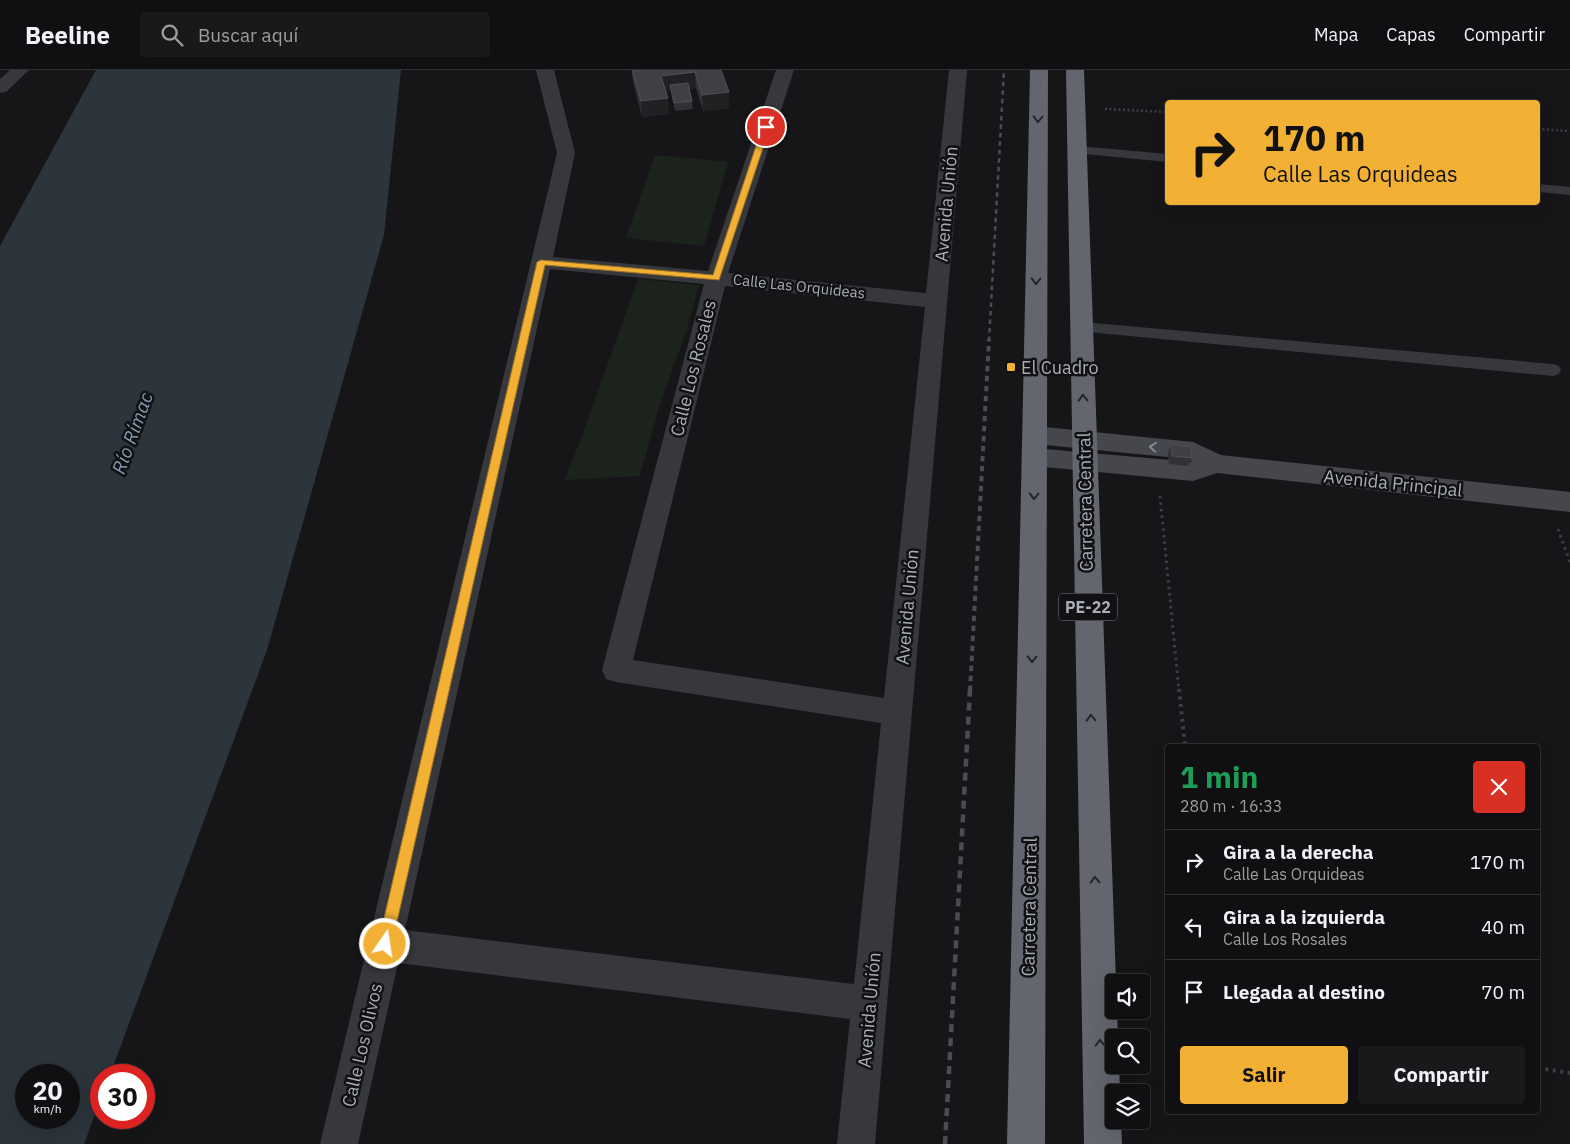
<!DOCTYPE html>
<html lang="es">
<head>
<meta charset="utf-8">
<style>
  body { margin:0; font-family:"IBM Plex Sans",sans-serif; background:#19191b; color:#f1f3f6; height:100vh; display:flex; flex-direction:column; font-size:19px; white-space:nowrap }
  * { box-sizing:border-box; margin:0 }
  p { font-size:16px; color:#9c9d9f }
  .icon { flex:none; width:28px; height:28px; fill:none; stroke:currentColor; stroke-width:2; stroke-linecap:round; stroke-linejoin:round }
  .map { position:relative; flex:1; overflow:hidden }
  .panel { position:absolute; left:1165px; top:674px; width:375px; height:370px; display:flex; flex-direction:column; background:#101012; border-radius:5px; box-shadow:0 5px 20px #0002,0 0 0 1px #303032 }
  .panel>* { flex:none }
  .top-card { position:absolute; left:1165px; top:30px; width:375px; height:105px; border-radius:5px; box-shadow:0 5px 20px #0002,0 0 0 1px #303032; background:#f2b134; color:#111; overflow:hidden }
  .tools { position:absolute; left:1105px; top:904px; display:grid; gap:10px }
  .tools a { display:grid; place-items:center; width:45px; height:45px; border-radius:5px; background:#101012; box-shadow:0 5px 20px #0002,0 0 0 1px #303032; font-size:25px }
  .speed { position:absolute; left:15px; top:994px; display:flex; gap:10px; font-size:25px; font-weight:700; text-align:center }
  .speed>* { display:grid; place-content:center; width:65px; height:65px; border-radius:50%; background:#101012; box-shadow:0 5px 20px #0002,0 0 0 1px #303032; line-height:1 }
  .speed small { font-size:12px; font-weight:400 }
  .speed .limit { border:8px solid #d22; background:#fff; color:#111 }
  .pin { position:absolute; display:grid; place-items:center; width:42px; height:42px; color:#fff; margin:-21px; border:2px solid #fff; border-radius:50%; box-shadow:0 1px 5px #0007 }
  .me { position:absolute; width:55px; margin:-28px; rotate:13deg; stroke-linejoin:round; filter:drop-shadow(0 0 4px #0008) }
  .turn { display:flex; align-items:center; gap:18px; height:105px; padding:0 15px; font-size:22px }
  .turn .icon { width:65px; height:65px; stroke-width:2.5 }
  .turn b { display:block; font-size:35px; line-height:42px }
  .round { display:grid; place-items:center; flex:none; width:52px; height:52px; border-radius:5px; background:#19191b }
  .headline { display:flex; align-items:center; justify-content:space-between; height:85px; padding:0 15px }
  h1 { font-size:30px; font-weight:800; line-height:38px; color:#1e9e55 }
  .button { display:flex; gap:10px; margin-top:auto; padding:10px 15px }
  .button a { flex:1; height:58px; border-radius:5px; background:#f2b134; color:#111; font-size:20px; font-weight:800; line-height:58px; text-align:center }
  .button a+a { background:#19191b; color:#f1f3f6 }
  ul { padding:0; list-style:none }
  li { display:flex; align-items:center; gap:15px; height:65px; padding:0 15px; border-top:1px solid #303032 }
  li div { flex:1 }
  li b { display:block; font-size:19px }
  li em { font-style:normal }
  header { display:flex; align-items:center; gap:30px; box-sizing:border-box; height:70px; padding:0 25px; background:#101012; border-bottom:1px solid #303032 }
  header strong { font-size:24px }
  nav { display:flex; gap:28px; margin-inline-start:auto; font-size:18px }
  .search { width:350px; height:45px; background:#19191b; display:flex; align-items:center; gap:12px; box-sizing:border-box; padding:0 18px; border-radius:5px; color:#9c9d9f; font-size:19px }
  .map>svg:first-child { display:block }
  .green { fill:#1c231d }
  .water { fill:#2c353c; fill-rule:evenodd }
  .lines { fill:none; stroke-linecap:round; stroke-linejoin:round }
  .path-far2 { stroke:#3d3f44; stroke-width:2.5; stroke-dasharray:2 2.5; stroke-linecap:butt }
  .path-far1 { stroke:#3d3f44; stroke-width:3; stroke-dasharray:2.5 4; stroke-linecap:butt }
  .path { stroke:#3d3f44; stroke-width:4; stroke-dasharray:3 4.5; stroke-linecap:butt }
  .lane { fill:#37383d; fill-rule:evenodd }
  .street { fill:#37383d; fill-rule:evenodd }
  .secondary { fill:#45474d; fill-rule:evenodd }
  .highway { fill:#63666e; fill-rule:evenodd }
  .rail-far2 { stroke:#4a4c52; stroke-width:2.5; stroke-dasharray:4.5 4; stroke-linecap:butt }
  .rail-far1 { stroke:#4a4c52; stroke-width:4; stroke-dasharray:5.5 4.5; stroke-linecap:butt }
  .rail { stroke:#4a4c52; stroke-width:4.5; stroke-dasharray:8 6; stroke-linecap:butt }
  .wall { fill:#323236 }
  .shaded-wall { fill:#212124 }
  .building { fill:#3f3f44; stroke:#4f5156 }
  .oneway { stroke:#26262a }
  .oneway2 { stroke:#858993 }
  .route { fill:#f2b134; stroke:#9d7322 }
  .poi-dot { fill:#f2b134; stroke:#111113; stroke-width:2 }
  .labels { text-anchor:middle; dominant-baseline:central; stroke-width:5; stroke-linejoin:round; paint-order:stroke }
  .far-street-label { font-size:15px; fill:#a8adb8; stroke:#111113 }
  .shield { fill:#111113; stroke:#7b7e86; stroke-width:1 }
  .shield-label { font-size:16px; font-weight:bold; fill:#a8adb8 }
  .street-label { font-size:18px; fill:#a8adb8; stroke:#111113 }
  .poi-label { font-size:18px; fill:#a8adb8; stroke:#111113; text-anchor:start }
  .water-label { font-size:19px; font-style:italic; fill:#7f9bb3; stroke:#111113 }
</style>
</head>
<body>
<header>
<strong>Beeline</strong>
<div class="search"><svg class="icon" aria-label="search" viewBox="0 0 24 24"><circle cx="10" cy="10" r="6"/><path d="M15 15l6 6"/></svg>Buscar aquí</div>
<nav><a>Mapa</a><a>Capas</a><a>Compartir</a></nav>
</header>
<div class="map">
<svg width="1570" height="1074" viewBox="0 0 1570 1074">
  <rect width="100%" height="100%" fill="#161618"/>
  <!-- green -->
  <path class="green" d="M655 85 728 92 704 176 626 168Z
    M638 209 699 215 687 259 659 337 640 406 564 410 579 374Z"/>
  <!-- water -->
  <path class="water" d="M96 0H401L384 165 267 580 110 1005H101V1028L84 1074H0V176ZM26 1005H69V1048H26Z"/>
  <g class="lines">
    <!-- path-far2 -->
    <path class="path-far2" d="M1105 39 1168 42
      M1538 59 1567 61"/>
    <!-- path-far1 -->
    <path class="path-far1" d="M1160 426 1179 621
      M1558 459 1570 492"/>
    <!-- path -->
    <path class="path" d="M1179 619 1185 676
      M1538 998 1570 1003"/>
    <!-- lane -->
    <path class="lane" d="M1078 76 1168 84V92L1073 83 1071 80 1073 77Z
      M1538 114 1570 117V125L1538 122Z
      M1083 252 1553 294 1559 296 1561 300 1559 304 1553 306 1077 261 1075 257 1077 253Z"/>
    <!-- street -->
    <path class="street" d="M10 0H29L6 22 0 23V9Z
      M536 0H554L575 83 553 187 708 201 776 0H794L728 203 926 223 949 0H967L875 1074H837L850 949 398 893 358 1074H320L557 83ZM550 199 704 214 602 600 606 609 616 612 881 653 854 914 405 860ZM725 216 925 237 884 628 633 590Z"/>
    <!-- secondary -->
    <path class="secondary" d="M1035 356 1193 372 1221 385 1570 422V442L1217 403 1193 411 1034 396 1025 393 1022 387 1025 381 1034 378 1193 392 1188 389 1035 374 1026 371 1023 365 1026 359Z"/>
    <!-- highway -->
    <path class="highway" d="M1030 0H1048L1045 1074H1007Z
      M1066 0H1084L1116 912H1114V940H1117L1118 968H1114V995H1119L1120 1022H1114V1050H1121L1122 1074H1084Z"/>
    <!-- rail-far2 -->
    <path class="rail-far2" d="M989 271 1004 0"/>
    <!-- rail-far1 -->
    <path class="rail-far1" d="M970 621 989 269"/>
    <!-- rail -->
    <path class="rail" d="M945 1074 970 619"/>
  </g>
  <!-- wall -->
  <path class="wall" d="M632 0H721L729 22V38L703 41 696 18 689 19 692 31 693 39 675 41 671 21H666L669 44 642 47 633 11Z
    M1171 374 1192 388 1188 396 1169 394 1168 383Z"/>
  <!-- shaded-wall -->
  <path class="shaded-wall" d="M695 2 696 18 671 21 670 15 671 21 663 22 661 6Z
    M729 22V38L703 41 702 25Z
    M668 28 669 44 642 47 641 31Z"/>
  <!-- building -->
  <path class="building" d="M632 0H721L729 22 702 25 695 2 661 6 668 28 641 31Z
    M688 13 692 31 674 33 670 15Z
    M1171 374 1190 377 1192 388 1172 386Z"/>
  <!-- one-way arrows -->
  <defs><path id="oneway-chevron" d="M-2-3.5L2.5 0L-2 3.5" fill="none" stroke-width="1.6" stroke-linecap="round" stroke-linejoin="round" transform="scale(1.25)"/></defs>
  <g class="oneway">
    <use href="#oneway-chevron" transform="translate(1038 49) rotate(91)"/>
    <use href="#oneway-chevron" transform="translate(1036 211) rotate(91)"/>
    <use href="#oneway-chevron" transform="translate(1083 328) rotate(-91)"/>
    <use href="#oneway-chevron" transform="translate(1034 426) rotate(91)"/>
    <use href="#oneway-chevron" transform="translate(1032 589) rotate(91)"/>
    <use href="#oneway-chevron" transform="translate(1091 648) rotate(-92)"/>
    <use href="#oneway-chevron" transform="translate(1095 810) rotate(-92)"/>
    <use href="#oneway-chevron" transform="translate(1100 973) rotate(-92)"/>
  </g>
  <use class="oneway2" href="#oneway-chevron" transform="translate(1153 377) rotate(-174)"/>
  <!-- route -->
  <path class="route" d="M763 55 770 57 719 210 545 195 392 874 390 879 385 881 380 879 378 874 537 192 541 190 713 205Z"/>
  <!-- markers -->
  <rect class="poi-dot" x="1006" y="292" width="10" height="10" rx="2.5"/>
  <g class="labels">
    <!-- far-street labels -->
    <g class="far-street-label">
      <text transform="translate(799 216) rotate(6)">Calle Las Orquideas</text>
    </g>
    <!-- shield labels -->
    <rect class="shield" x="1059" y="523.5" width="58" height="27" rx="4"/>
    <g class="shield-label">
      <text x="1088" y="537">PE-22</text>
    </g>
    <!-- street labels -->
    <g class="street-label">
      <text transform="translate(946 134) rotate(-85)">Avenida Unión</text>
      <text transform="translate(693 298) rotate(-76)">Calle Los Rosales</text>
      <text transform="translate(1393 413) rotate(6)">Avenida Principal</text>
      <text transform="translate(1085 432) rotate(-91)">Carretera Central</text>
      <text transform="translate(907 537) rotate(-85)">Avenida Unión</text>
      <text transform="translate(1029 837) rotate(-89)">Carretera Central</text>
      <text transform="translate(869 940) rotate(-85)">Avenida Unión</text>
      <text transform="translate(362 975) rotate(-77)">Calle Los Olivos</text>
    </g>
    <!-- poi labels -->
    <g class="poi-label">
      <text x="1021" y="297">El Cuadro</text>
    </g>
    <!-- water labels -->
    <g class="water-label">
      <text transform="translate(132 363) rotate(-70)">Río Rímac</text>
    </g>
  </g>
</svg>
<div class="tools">
<a><svg class="icon" aria-label="sound" viewBox="0 0 24 24"><path d="M4 9h4l5-4v14l-5-4H4zM17 9q2 3 0 6"/></svg></a>
<a><svg class="icon" aria-label="search" viewBox="0 0 24 24"><circle cx="10" cy="10" r="6"/><path d="M15 15l6 6"/></svg></a>
<a><svg class="icon" aria-label="layers" viewBox="0 0 24 24"><path d="M12 4l9 5-9 5-9-5zM3 14l9 5 9-5"/></svg></a>
</div>
<div class="speed"><div>20<small>km/h</small></div><div class="limit">30</div></div>
<div class="pin" style="left:766px;top:57px;background:#d93025"><svg class="icon" aria-label="arrive" viewBox="0 0 24 24"><path d="M6 21V4h12l-3 4 3 4H6"/></svg></div>
<svg class="me" style="left:385px;top:874px" viewBox="-20 -20 40 40"><circle r="17" fill="#f2b134" stroke="#fff" stroke-width="3"/><path d="M0-11L8 9 0 5-8 9z" fill="#fff"/></svg>
<div class="top-card">
<div class="turn"><svg class="icon" aria-label="right" viewBox="0 0 24 24"><path d="M7 20v-9h11M14 6l5 5-5 5"/></svg><div><b>170 m</b>Calle Las Orquideas</div></div>
</div>
<section class="panel">
<div class="headline"><div><h1>1 min</h1><p>280 m · 16:33</p></div><a class="round" style="background:#d93025;color:#fff"><svg class="icon" aria-label="close" viewBox="0 0 24 24"><path d="M6 6l12 12M18 6L6 18"/></svg></a></div>
<ul>
<li><svg class="icon" aria-label="right" viewBox="0 0 24 24"><path d="M7 20v-9h11M14 6l5 5-5 5"/></svg><div><b>Gira a la derecha</b><p>Calle Las Orquideas</p></div><em>170 m</em></li>
<li><svg class="icon" aria-label="left" viewBox="0 0 24 24"><path d="M17 20v-9H6M10 6l-5 5 5 5"/></svg><div><b>Gira a la izquierda</b><p>Calle Los Rosales</p></div><em>40 m</em></li>
<li><svg class="icon" aria-label="arrive" viewBox="0 0 24 24"><path d="M6 21V4h12l-3 4 3 4H6"/></svg><div><b>Llegada al destino</b></div><em>70 m</em></li>
</ul>
<div class="button"><a>Salir</a><a>Compartir</a></div>
</section>
</div>
</body>
</html>
